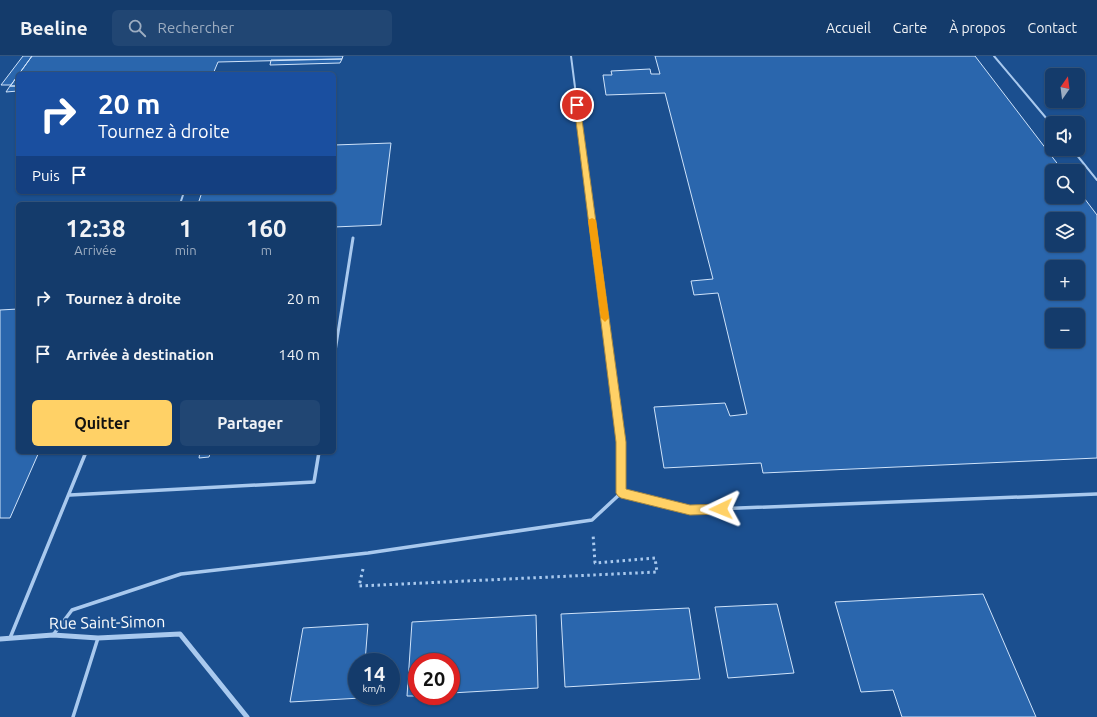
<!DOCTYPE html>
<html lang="fr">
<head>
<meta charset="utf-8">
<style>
  body { margin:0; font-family:Ubuntu,sans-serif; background:#214673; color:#f1f3f6; height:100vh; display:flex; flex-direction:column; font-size:15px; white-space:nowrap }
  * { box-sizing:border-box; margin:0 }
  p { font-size:13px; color:#9dadc1 }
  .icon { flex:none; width:22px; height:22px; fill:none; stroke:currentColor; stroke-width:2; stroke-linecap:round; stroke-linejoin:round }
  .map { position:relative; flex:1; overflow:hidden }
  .panel { position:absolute; left:16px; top:146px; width:320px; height:252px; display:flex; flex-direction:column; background:#143b6b; border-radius:6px; box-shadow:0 1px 3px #0004,0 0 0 1px #33557e }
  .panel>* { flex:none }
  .hud { position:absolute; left:16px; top:16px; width:320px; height:122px; border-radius:6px; box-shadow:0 1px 3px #0004,0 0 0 1px #33557e; background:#1a4fa0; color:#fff; overflow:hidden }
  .needle { width:26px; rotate:14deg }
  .controls { position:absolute; left:1045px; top:12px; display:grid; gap:8px }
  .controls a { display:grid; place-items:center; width:40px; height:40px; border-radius:6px; background:#143b6b; box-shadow:0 1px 3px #0004,0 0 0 1px #33557e; font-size:20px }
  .speed { position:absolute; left:348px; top:597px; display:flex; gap:8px; font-size:20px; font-weight:700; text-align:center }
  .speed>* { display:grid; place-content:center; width:52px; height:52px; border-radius:50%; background:#143b6b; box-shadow:0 1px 3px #0004,0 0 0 1px #33557e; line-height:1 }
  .speed small { font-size:10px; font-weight:400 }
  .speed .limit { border:6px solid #d22; background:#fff; color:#111 }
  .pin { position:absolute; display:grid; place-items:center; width:34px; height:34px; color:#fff; margin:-17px; border:2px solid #fff; border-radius:50%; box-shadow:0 1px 4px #0007 }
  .me { position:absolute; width:44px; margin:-22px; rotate:268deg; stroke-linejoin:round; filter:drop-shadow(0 0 3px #0008) }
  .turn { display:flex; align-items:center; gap:14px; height:84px; padding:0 16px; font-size:18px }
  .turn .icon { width:52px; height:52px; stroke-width:2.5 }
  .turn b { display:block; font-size:28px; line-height:34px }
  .then { display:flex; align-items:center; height:38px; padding:0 16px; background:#0003; gap:8px; font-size:15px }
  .eta { display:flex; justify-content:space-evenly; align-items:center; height:68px; text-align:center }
  .eta b { font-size:24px; font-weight:600; line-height:28px }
  .cta { display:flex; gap:8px; margin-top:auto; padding:8px 16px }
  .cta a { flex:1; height:46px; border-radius:6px; background:#ffd166; color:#111; font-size:16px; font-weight:600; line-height:46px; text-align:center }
  .cta a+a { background:#214673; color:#f1f3f6 }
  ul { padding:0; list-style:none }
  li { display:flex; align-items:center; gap:12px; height:56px; padding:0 16px }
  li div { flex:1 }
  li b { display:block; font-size:15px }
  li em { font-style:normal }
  header { display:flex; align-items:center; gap:24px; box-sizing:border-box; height:56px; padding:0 20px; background:#143b6b; border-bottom:1px solid #33557e }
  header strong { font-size:19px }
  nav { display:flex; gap:22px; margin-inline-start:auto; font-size:14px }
  .search { width:280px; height:36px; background:#214673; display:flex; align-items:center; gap:10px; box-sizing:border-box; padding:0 14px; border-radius:6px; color:#9dadc1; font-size:15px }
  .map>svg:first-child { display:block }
  .building { fill:#2a66ad; stroke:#cfe3fa; fill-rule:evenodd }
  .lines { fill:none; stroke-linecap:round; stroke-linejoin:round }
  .path { stroke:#a9c9ee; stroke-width:3; stroke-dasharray:2.5 3.5; stroke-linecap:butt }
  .lane-far2 { stroke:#a9c9ee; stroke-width:2 }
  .lane-far1 { stroke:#a9c9ee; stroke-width:3 }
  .lane { stroke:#a9c9ee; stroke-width:3.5 }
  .street { stroke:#a9c9ee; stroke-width:5 }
  .route { fill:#ffd166; stroke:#a68842 }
  .slow { fill:#f59e0b }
  .labels { text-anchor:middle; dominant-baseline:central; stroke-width:4; stroke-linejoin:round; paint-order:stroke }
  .near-street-label { font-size:16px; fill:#fff; stroke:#1b4f8f }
</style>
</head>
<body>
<header>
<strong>Beeline</strong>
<div class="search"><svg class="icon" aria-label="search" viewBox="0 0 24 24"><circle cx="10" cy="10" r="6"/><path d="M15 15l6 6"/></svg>Rechercher</div>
<nav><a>Accueil</a><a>Carte</a><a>À propos</a><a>Contact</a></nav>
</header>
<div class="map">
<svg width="1097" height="661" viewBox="0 0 1097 661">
  <rect width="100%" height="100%" fill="#1b4f8f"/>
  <!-- building -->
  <path class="building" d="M23 0H32L11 29H1Z
    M32 0H343L342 3 218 6 213 18H19Z
    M655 0H975L1063 115H1052V141H1078V134L1097 159V402L763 417 761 407 664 412 654 351 725 347 730 360 747 358 718 237 694 239 691 225 713 223 665 37 606 39 603 19H612L611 15 650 13 651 18H660ZM1052 163H1078V189H1052ZM1052 211H1078V237H1052ZM1052 259H1078V285H1052Z
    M342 3 340 7 270 9 271 4Z
    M18 19V30H10L11 29Z
    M10 30H18V35L6 36Z
    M391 87 381 169 334 171V148H198L202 136H334V89Z
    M18 253V396H39L10 462H0V254Z
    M158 396H276L210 398 209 401 199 402 200 396 157 398Z
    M983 538 1036 661H902L893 634 861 636 835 546Z
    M777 548 794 617 728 622 715 551Z
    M689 552 700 623 565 631 561 558Z
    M536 559 538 632 451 637V606H417V640H407L412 566Z
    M368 568 365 606H357V640H362L361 642 290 646 303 572Z"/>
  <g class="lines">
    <!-- path -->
    <path class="path" d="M363 513 359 530 657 516 655 502 595 507 593 478"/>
    <!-- lane-far2 -->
    <path class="lane-far2" d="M571 0 593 171
      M994 0 1052 69
      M1072 93 1097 124
      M180 148 184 136"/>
    <!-- lane-far1 -->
    <path class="lane-far1" d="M593 170 621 387
      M334 302 353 182"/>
    <!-- lane -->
    <path class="lane" d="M621 437 690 454 1097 438
      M70 439 314 426 319 396
      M53 579 72 554 181 518 368 497 592 464 621 437V386
      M10 582 86 396
      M73 661 98 582"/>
    <!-- street -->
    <path class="street" d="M0 583 53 579 98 582 180 578 247 661"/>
  </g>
  <!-- route -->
  <path class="route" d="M577 47 580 49 626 386V433L690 449 721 448 725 449 727 453 725 456 721 458 690 459 621 442 618 440 616 437V386L574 49Z"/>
  <!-- slow -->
  <path class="slow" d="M592 162 596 164 609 262 605 266 601 262 588 164Z"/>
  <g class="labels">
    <!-- near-street labels -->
    <g class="near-street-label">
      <text transform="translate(107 566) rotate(-1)">Rue Saint-Simon</text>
    </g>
  </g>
</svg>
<div class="controls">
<a><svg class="needle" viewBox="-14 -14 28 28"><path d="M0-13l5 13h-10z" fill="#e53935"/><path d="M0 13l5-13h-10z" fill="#9dadc1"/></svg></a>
<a><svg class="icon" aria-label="sound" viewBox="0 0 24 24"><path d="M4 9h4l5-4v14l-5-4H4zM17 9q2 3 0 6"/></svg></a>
<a><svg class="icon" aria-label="search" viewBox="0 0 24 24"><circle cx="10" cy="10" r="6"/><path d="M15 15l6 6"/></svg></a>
<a><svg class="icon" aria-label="layers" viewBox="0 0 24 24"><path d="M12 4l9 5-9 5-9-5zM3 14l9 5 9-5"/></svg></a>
<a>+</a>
<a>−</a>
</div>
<div class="speed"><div>14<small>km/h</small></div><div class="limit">20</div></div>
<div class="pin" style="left:577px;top:49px;background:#d93025"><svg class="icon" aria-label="arrive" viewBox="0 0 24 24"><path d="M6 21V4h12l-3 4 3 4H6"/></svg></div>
<svg class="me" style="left:721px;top:453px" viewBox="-20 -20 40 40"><path d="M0-17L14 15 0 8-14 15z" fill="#ffd166" stroke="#fff" stroke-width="4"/></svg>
<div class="hud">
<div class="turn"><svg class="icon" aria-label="right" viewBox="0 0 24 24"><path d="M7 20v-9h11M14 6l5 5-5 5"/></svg><div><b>20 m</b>Tournez à droite</div></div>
<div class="then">Puis<svg class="icon" aria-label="arrive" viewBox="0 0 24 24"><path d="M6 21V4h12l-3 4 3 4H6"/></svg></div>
</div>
<section class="panel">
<div class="eta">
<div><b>12:38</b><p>Arrivée</p></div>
<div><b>1</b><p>min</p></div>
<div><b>160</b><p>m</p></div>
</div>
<ul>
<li><svg class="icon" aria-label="right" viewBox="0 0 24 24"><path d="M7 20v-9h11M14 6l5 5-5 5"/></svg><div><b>Tournez à droite</b></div><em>20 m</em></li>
<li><svg class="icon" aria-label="arrive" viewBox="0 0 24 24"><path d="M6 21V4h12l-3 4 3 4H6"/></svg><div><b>Arrivée à destination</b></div><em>140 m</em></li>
</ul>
<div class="cta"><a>Quitter</a><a>Partager</a></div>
</section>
</div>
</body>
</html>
